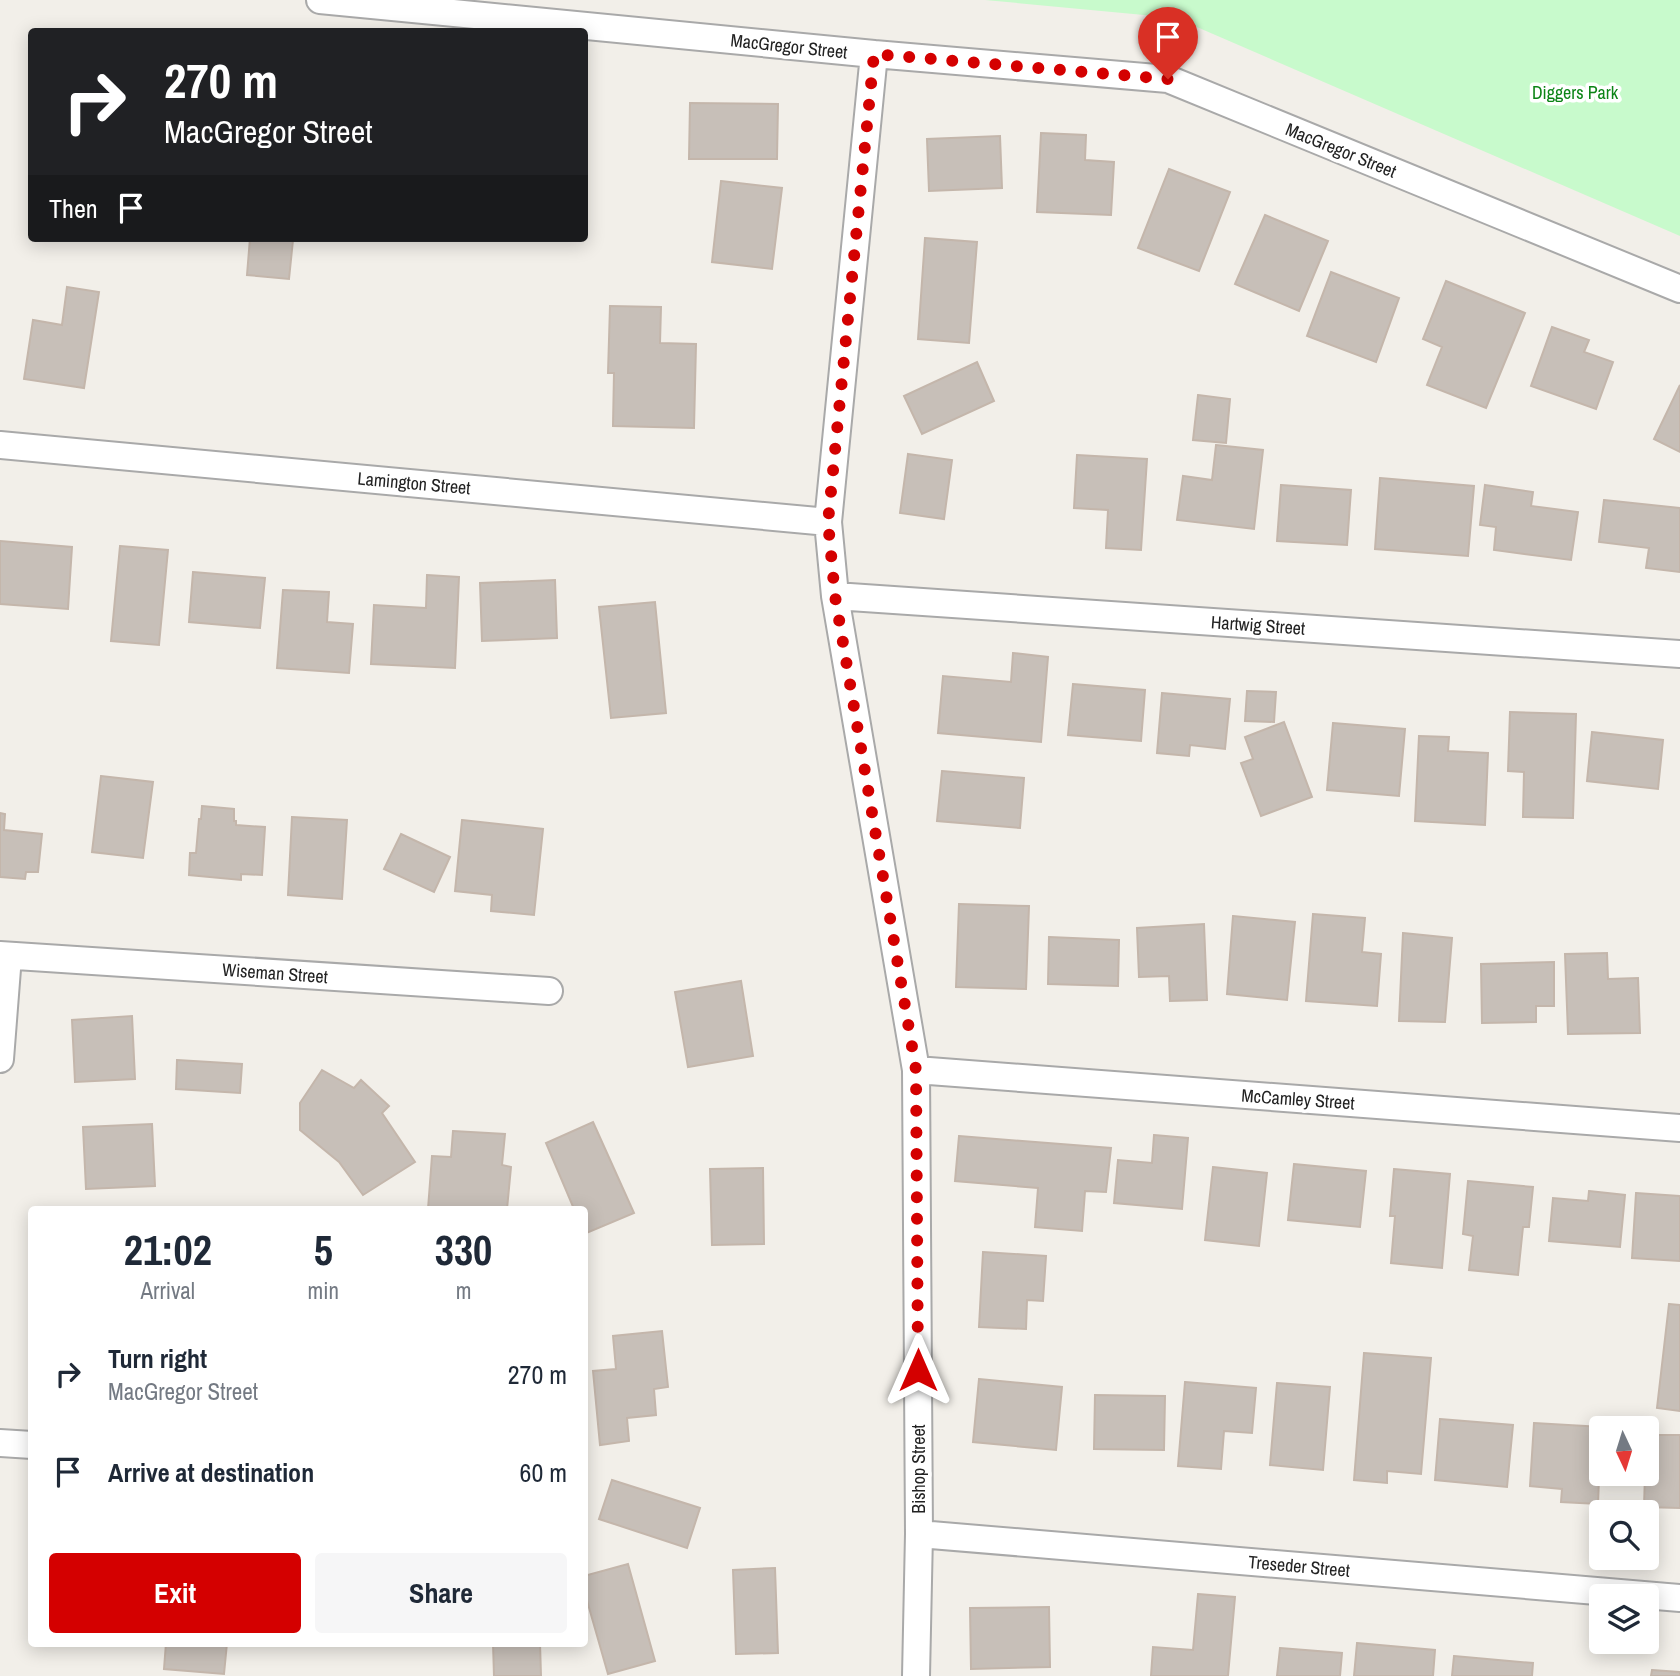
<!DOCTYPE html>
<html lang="en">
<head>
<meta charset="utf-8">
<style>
  body { margin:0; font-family:"Archivo Narrow",sans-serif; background:#f6f6f7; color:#1f2937; height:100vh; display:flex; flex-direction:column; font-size:26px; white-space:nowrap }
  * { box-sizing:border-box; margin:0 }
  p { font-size:23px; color:#747a83 }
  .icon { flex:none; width:38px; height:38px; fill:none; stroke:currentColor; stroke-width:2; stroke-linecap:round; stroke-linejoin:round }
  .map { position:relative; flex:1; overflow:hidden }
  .side { position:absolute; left:28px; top:1206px; width:560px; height:441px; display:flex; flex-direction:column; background:#fff; border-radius:7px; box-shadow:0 4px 18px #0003 }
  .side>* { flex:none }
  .hud { position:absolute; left:28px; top:28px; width:560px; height:214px; border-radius:7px; box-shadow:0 4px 18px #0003; background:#202124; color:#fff; overflow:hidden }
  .needle { width:46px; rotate:176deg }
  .tools { position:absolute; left:1589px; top:1416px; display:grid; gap:14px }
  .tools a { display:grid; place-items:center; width:70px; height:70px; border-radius:7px; background:#fff; box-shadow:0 4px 18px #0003; font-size:35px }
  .pin { position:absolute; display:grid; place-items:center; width:60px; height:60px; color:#fff; margin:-72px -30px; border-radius:50% 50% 50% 0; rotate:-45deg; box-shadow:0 0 7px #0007 }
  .pin .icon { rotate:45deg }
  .me { position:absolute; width:77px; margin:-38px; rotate:0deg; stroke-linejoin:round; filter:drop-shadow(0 0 5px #0008) }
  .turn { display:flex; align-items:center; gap:24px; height:147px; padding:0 21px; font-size:32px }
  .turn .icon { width:91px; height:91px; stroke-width:2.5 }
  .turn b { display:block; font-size:49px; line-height:60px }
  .then { display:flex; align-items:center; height:66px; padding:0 21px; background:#0003; gap:14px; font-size:26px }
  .eta { display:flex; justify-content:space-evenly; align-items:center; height:119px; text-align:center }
  .eta b { font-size:42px; font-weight:700; line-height:49px }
  .primary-button { display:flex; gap:14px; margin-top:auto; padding:14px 21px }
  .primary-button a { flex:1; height:80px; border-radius:7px; background:#d40000; color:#fff; font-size:28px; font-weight:700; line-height:80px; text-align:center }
  .primary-button a+a { background:#f6f6f7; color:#1f2937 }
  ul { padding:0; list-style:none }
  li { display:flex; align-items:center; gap:21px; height:98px; padding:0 21px }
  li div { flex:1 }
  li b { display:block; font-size:26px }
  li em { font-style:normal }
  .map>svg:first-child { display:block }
  .park { fill:#c8facc }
  .building { fill:#c7bfb8; stroke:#c4b6ab; stroke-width:2 }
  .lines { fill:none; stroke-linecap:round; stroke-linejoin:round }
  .minor-casing { stroke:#a9a9a9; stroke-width:30 }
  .minor { stroke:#fff; stroke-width:26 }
  .route { stroke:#d40000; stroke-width:12; stroke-dasharray:0 21.6 }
  .labels { text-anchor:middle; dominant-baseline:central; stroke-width:7; stroke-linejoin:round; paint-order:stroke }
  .street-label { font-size:18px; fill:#222; stroke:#fff }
  .park-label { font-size:18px; fill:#0c8416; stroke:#fff }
</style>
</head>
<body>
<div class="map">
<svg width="1680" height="1676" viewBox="0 0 1680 1676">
  <rect width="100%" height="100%" fill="#f2efe9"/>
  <!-- park -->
  <path class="park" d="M985 0H1680V236L1176 18Z"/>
  <!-- building -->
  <path class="building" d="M690 103 778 104 777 159H689Z
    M1041 133 1086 135 1085 160 1114 162 1111 215 1037 212Z
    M1000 136 1002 188 929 191 927 139Z
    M1169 169 1230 192 1199 271 1138 248Z
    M721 181 782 188 772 269 712 262Z
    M1265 215 1328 241 1299 311 1235 284Z
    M250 238 293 240 289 279 247 275Z
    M925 238 977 242 969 343 918 339Z
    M1331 272 1399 298 1376 362 1307 336Z
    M1446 281 1525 313 1486 408 1427 385 1442 347 1423 339Z
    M67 287 99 292 84 388 24 379 33 320 62 325Z
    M610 306 661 307 660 343 696 344 694 428 613 426 614 373H608Z
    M1552 327 1589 340 1584 352 1613 362 1596 409 1531 386Z
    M977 362 994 401 922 434 904 396Z
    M1680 385V452L1654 439Z
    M1198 395 1230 399 1226 443 1193 440Z
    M1216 445 1263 450 1254 529 1177 520 1183 476 1212 480Z
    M908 454 952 460 944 519 900 513Z
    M1077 455 1147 459 1141 550 1106 548 1108 510 1074 508Z
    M1380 478 1474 486 1468 556 1375 549Z
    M1281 485 1351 490 1347 545 1277 541Z
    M1485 485 1533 492 1531 506 1578 512 1571 560 1494 550 1496 527 1480 525Z
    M1604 500 1680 508V572L1646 568 1649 548 1599 542Z
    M0 541 72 547 68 609 0 604Z
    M120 546 168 550 159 645 111 641Z
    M193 572 265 578 260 628 189 622Z
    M427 575 459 577 455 668 371 664 374 605 426 608Z
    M555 580 557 638 482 641 480 583Z
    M283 590 329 592 327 622 353 624 349 673 277 668Z
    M655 602 666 713 611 718 599 607Z
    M1013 653 1048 657 1041 742 938 733 943 676 1011 682Z
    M1073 684 1145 690 1141 741 1068 735Z
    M1247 691 1276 692 1274 722 1245 721Z
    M1162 693 1230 699 1225 749 1190 745 1189 756 1157 753Z
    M1510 712 1576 714 1573 818 1523 817 1524 772 1508 771Z
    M1284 722 1312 797 1261 816 1241 763 1253 759 1245 737Z
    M1333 723 1405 729 1399 796 1327 790Z
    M1592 732 1663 740 1658 789 1587 781Z
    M1419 736 1449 737 1448 751 1488 753 1485 825 1415 821Z
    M942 771 1024 778 1020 828 937 821Z
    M101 776 153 782 143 858 92 852Z
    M202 806 234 809V821H236V825L265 827 262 875 241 874V880L189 875 190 853H196L199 819H201Z
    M0 813 5 814 4 830 42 834 38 872H26L25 879 0 877Z
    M292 817 347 820 342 899 288 895Z
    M462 820 543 829 534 915 491 911 492 895 455 891Z
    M401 834 450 857 434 892 384 869Z
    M959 904 1029 906 1026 989 956 987Z
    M1313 914 1365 918 1362 952 1381 954 1377 1006 1306 1001Z
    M1233 916 1295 922 1287 1000 1227 994Z
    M1204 924 1207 1000 1170 1001 1169 976 1139 977 1137 928Z
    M1403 933 1452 938 1445 1022 1399 1021Z
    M1049 937 1119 940 1118 986 1048 984Z
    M1607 953 1608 979 1638 978 1640 1033 1568 1034 1565 954Z
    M1554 962V1006H1536V1022L1482 1023 1481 964Z
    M741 981 753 1056 688 1067 675 992Z
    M132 1016 135 1079 75 1082 72 1020Z
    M177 1060 242 1064 240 1093 176 1089Z
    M322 1070 354 1088 361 1080 389 1106 382 1113 415 1162 363 1195 339 1162 300 1130V1103Z
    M593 1122 634 1213 584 1234V1209H574L546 1143Z
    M152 1124 155 1186 86 1189 83 1127Z
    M453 1131 505 1134 502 1165 511 1167 507 1209H428L432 1156 451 1157Z
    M1154 1135 1188 1138 1182 1209 1114 1203 1118 1160 1152 1163Z
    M959 1136 1111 1148 1106 1192 1085 1191 1082 1231 1035 1227 1038 1188 955 1181Z
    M1294 1164 1366 1171 1360 1227 1288 1220Z
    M1213 1167 1267 1173 1259 1246 1205 1240Z
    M763 1168 764 1244 712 1245 710 1169Z
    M1394 1169 1450 1174 1442 1268 1391 1263 1395 1216H1390Z
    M1468 1181 1533 1187 1529 1227H1523L1518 1275 1469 1270 1473 1236 1463 1234Z
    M1589 1191 1625 1195 1620 1247 1549 1241 1553 1198 1588 1201Z
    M1636 1193 1680 1196V1261L1632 1258Z
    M983 1252 1046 1256 1043 1301 1027 1300 1026 1329 979 1327Z
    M1669 1304 1680 1305V1411L1657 1408Z
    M662 1331 668 1387 654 1389 656 1415 627 1418 629 1441 600 1445 593 1371 616 1369 613 1336Z
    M1364 1353 1431 1358 1421 1474 1387 1471V1483L1354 1480Z
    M979 1379 1062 1387 1056 1450 973 1442Z
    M1185 1382 1256 1388 1252 1433 1224 1431 1221 1469 1178 1466Z
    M1277 1383 1330 1387 1323 1470 1270 1465Z
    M1095 1395 1165 1396 1164 1450 1094 1449Z
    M1440 1419 1513 1425 1507 1487 1435 1480Z
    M1534 1423 1603 1427 1601 1428 1598 1504 1561 1502 1562 1489 1530 1486Z
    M1647 1435H1680V1508L1644 1507 1645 1474H1647Z
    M612 1480 700 1508 687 1548 599 1519Z
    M628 1564 655 1661 608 1674 584 1590V1576Z
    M775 1568 778 1653 736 1654 733 1570Z
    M1198 1594 1235 1597 1228 1676H1151L1153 1647 1193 1650Z
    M1049 1607 1050 1667 971 1669 970 1608Z
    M166 1643H227L224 1674 164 1669Z
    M323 1643H382V1646H323Z
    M493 1643H540L541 1676H494Z
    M1357 1643 1435 1650 1433 1676H1354Z
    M1280 1648 1342 1653 1340 1676H1277Z
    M1454 1656 1533 1663 1532 1676H1452Z
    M1652 1670 1680 1672V1676H1651Z"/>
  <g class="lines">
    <!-- minor casing -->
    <g class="minor-casing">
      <path id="minor" d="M320 0 874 54 1168 79 1680 289
        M874 54 828 522 835 596 916 1070 919 1534 916 1676
        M0 445 828 522
        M835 596 1680 654
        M0 955 549 991
        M0 1059 8 956
        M916 1070 1680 1128
        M0 1443 32 1445
        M919 1534 1680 1598"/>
    </g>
    <!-- minor -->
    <use href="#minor" class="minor"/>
  </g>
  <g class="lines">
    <!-- route -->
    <path class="route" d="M918 1370 916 1070 835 596 828 522 874 54 1168 79"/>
  </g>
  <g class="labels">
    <!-- street labels -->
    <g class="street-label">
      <text transform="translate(789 46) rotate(6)">MacGregor Street</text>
      <text transform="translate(1341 150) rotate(22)">MacGregor Street</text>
      <text transform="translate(414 483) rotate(5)">Lamington Street</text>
      <text transform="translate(1258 625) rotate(4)">Hartwig Street</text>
      <text transform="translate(275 973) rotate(4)">Wiseman Street</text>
      <text transform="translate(1298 1099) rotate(4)">McCamley Street</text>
      <text transform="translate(918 1469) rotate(-90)">Bishop Street</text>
      <text transform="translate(1299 1566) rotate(5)">Treseder Street</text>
    </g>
    <!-- park labels -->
    <g class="park-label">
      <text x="1575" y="92">Diggers Park</text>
    </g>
  </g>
</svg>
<div class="tools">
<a><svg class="needle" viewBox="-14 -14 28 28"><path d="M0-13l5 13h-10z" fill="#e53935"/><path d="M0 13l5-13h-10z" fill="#747a83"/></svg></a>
<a><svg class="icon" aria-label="search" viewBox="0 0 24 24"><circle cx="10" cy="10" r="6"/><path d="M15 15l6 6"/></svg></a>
<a><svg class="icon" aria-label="layers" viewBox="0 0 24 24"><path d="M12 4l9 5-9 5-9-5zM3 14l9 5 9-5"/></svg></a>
</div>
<div class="pin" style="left:1168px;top:79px;background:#d93025"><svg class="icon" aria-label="arrive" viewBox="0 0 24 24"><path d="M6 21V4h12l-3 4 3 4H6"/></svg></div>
<svg class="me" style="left:918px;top:1370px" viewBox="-20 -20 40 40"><path d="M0-17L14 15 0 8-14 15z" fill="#d40000" stroke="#fff" stroke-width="4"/></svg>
<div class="hud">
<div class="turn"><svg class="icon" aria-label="right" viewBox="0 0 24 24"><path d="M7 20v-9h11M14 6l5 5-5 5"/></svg><div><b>270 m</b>MacGregor Street</div></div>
<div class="then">Then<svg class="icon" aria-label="arrive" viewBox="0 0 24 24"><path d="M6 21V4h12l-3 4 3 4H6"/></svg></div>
</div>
<section class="side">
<div class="eta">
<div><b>21:02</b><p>Arrival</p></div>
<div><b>5</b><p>min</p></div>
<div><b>330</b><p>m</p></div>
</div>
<ul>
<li><svg class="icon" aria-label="right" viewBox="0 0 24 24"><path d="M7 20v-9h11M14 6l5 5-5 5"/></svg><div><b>Turn right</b><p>MacGregor Street</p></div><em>270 m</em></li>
<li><svg class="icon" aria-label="arrive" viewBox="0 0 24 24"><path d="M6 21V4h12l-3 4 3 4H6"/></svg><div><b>Arrive at destination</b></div><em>60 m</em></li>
</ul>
<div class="primary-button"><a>Exit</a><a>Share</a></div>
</section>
</div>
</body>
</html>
